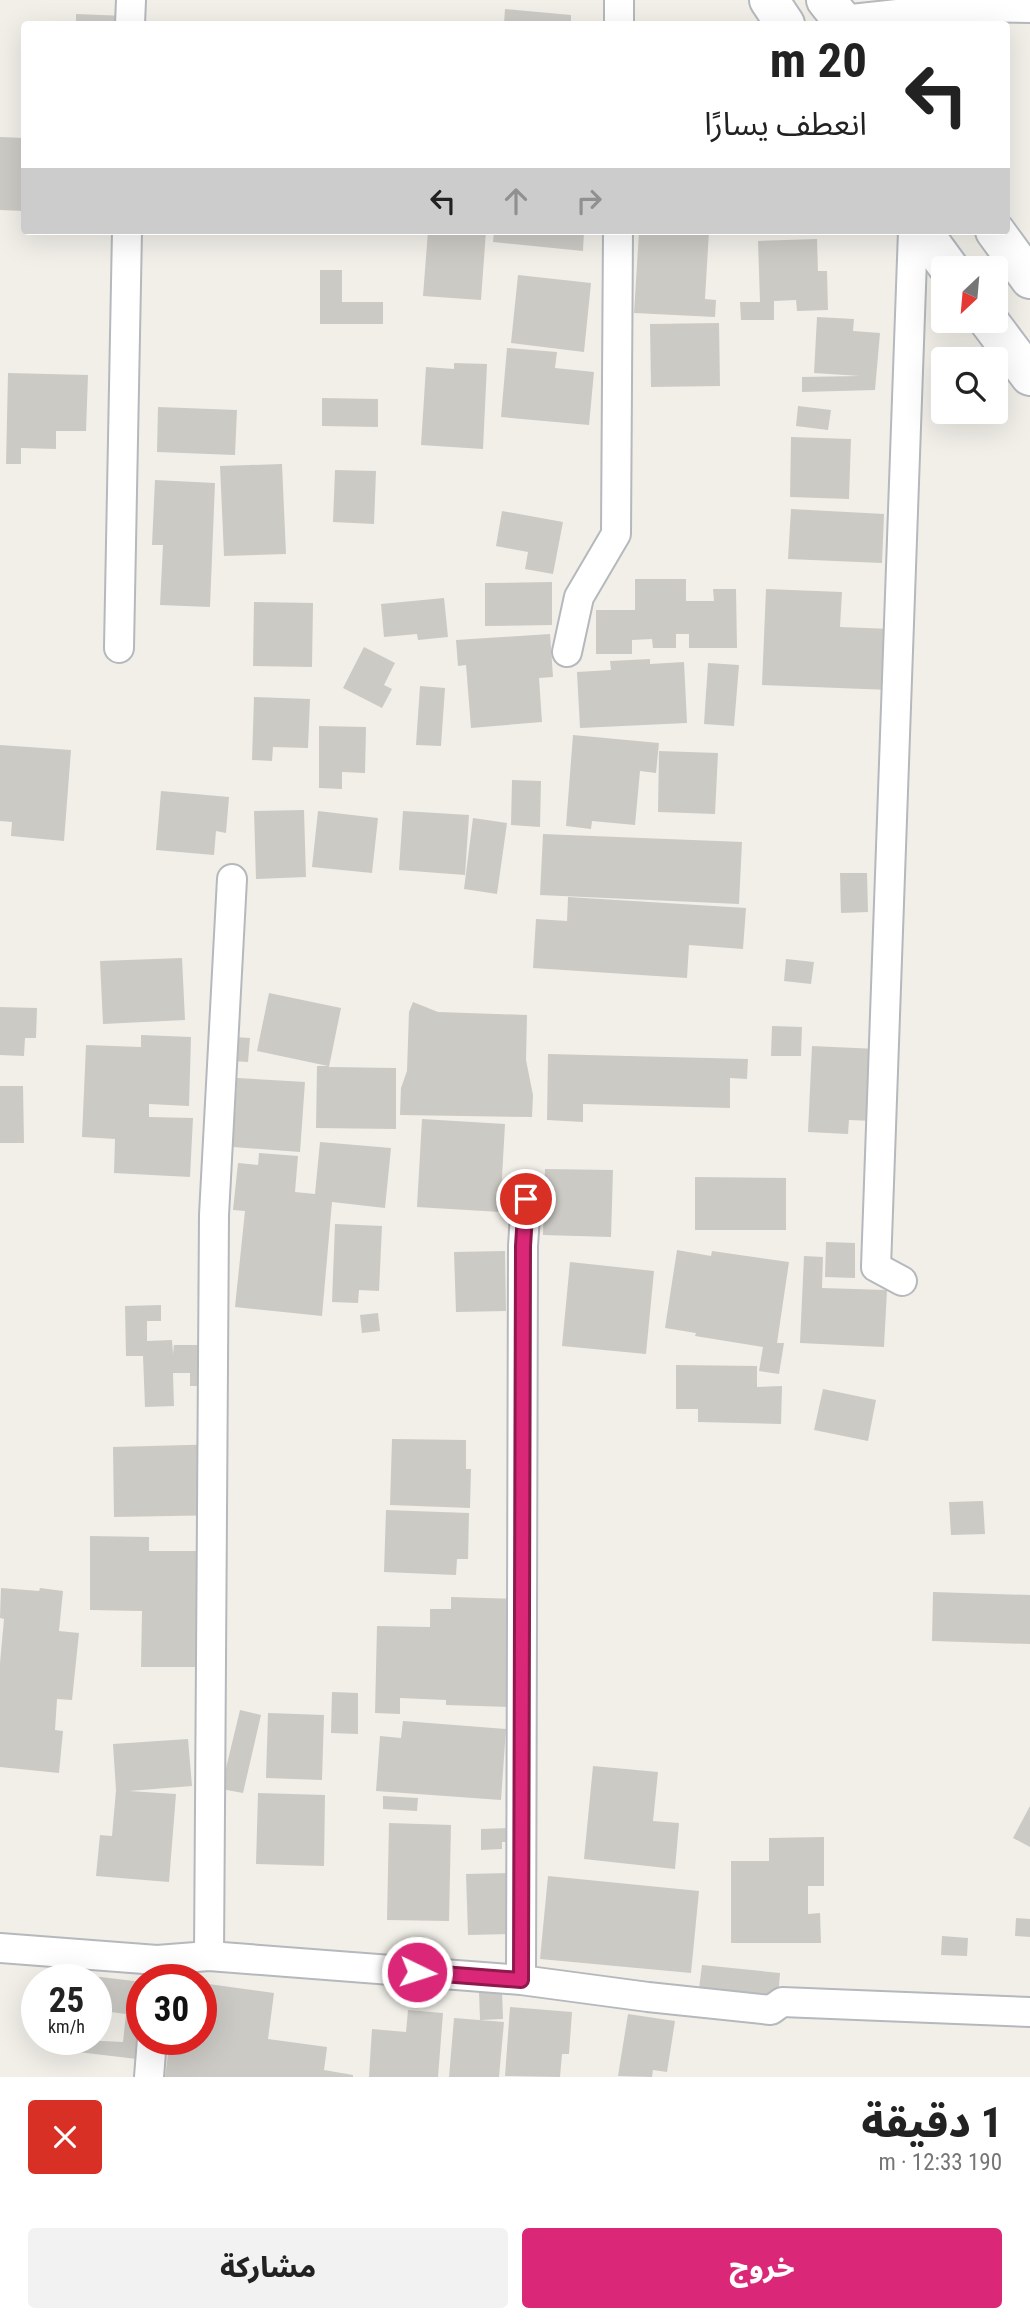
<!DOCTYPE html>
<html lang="ar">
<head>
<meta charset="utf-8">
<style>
  body { margin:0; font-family:"Roboto Condensed","Noto Sans Arabic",sans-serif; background:#f2f2f2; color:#222; direction:rtl; height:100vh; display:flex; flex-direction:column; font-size:26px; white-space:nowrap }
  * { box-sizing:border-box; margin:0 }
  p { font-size:23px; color:#767676 }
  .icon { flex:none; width:38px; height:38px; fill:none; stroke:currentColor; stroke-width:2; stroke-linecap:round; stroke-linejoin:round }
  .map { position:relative; height:2077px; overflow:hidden; direction:ltr }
  .drawer { display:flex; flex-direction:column; background:#fff; flex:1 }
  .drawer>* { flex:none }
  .hud { position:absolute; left:21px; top:21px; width:989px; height:214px; border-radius:7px; box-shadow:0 7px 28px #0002; direction:rtl; background:#fff; color:#222; overflow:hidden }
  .needle { width:46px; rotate:206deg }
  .tools { position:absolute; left:931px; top:256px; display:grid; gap:14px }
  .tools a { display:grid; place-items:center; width:77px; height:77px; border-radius:7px; background:#fff; box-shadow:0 7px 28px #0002; font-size:35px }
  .speed { position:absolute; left:21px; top:1964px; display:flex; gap:14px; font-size:35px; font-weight:700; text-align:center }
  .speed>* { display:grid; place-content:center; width:91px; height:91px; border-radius:50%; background:#fff; box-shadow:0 7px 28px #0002; line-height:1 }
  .speed small { font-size:18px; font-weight:400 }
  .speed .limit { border:10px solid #d22; background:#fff; color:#111 }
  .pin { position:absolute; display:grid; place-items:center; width:60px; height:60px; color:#fff; margin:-30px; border:4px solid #fff; border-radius:50%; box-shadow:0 2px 7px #0007 }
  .me { position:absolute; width:77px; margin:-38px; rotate:94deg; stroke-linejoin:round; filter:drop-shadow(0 0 5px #0008) }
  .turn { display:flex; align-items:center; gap:24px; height:147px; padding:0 28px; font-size:32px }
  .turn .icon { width:91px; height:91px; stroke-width:2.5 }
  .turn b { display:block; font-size:49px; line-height:60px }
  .lanes { display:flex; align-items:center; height:66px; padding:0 28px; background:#0003; justify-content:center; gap:35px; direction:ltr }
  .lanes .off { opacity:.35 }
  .round { display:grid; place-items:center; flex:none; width:74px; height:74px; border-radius:7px; background:#f2f2f2 }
  .overview { display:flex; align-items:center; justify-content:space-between; height:119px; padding:0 28px }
  h1 { font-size:42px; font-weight:800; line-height:52px }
  .cta { display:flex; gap:14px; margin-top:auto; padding:14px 28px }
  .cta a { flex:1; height:80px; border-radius:7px; background:#db2777; color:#fff; font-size:28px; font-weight:800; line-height:80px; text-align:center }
  .cta a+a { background:#f2f2f2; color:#222 }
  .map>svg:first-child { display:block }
  .building { fill:#cccac5 }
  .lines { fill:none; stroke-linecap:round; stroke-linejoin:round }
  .minor-casing { stroke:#b5b8bc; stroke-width:32 }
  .secondary-casing { stroke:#b6babf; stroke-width:42 }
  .minor { stroke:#fff; stroke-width:28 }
  .secondary { stroke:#fff; stroke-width:38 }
  .route-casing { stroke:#8e194d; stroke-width:18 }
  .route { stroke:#db2777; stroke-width:12 }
</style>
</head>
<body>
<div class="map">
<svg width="1030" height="2077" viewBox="0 0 1030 2077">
  <rect width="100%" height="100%" fill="#f1efe8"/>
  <!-- building -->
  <path class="building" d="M505 9 571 15V24H504Z
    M76 14 127 16 126 24H76Z
    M0 137 24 138V211L0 210Z
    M428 231H486L481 300 423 296Z
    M494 231H584L583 251 493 242Z
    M681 231H709L705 299 716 300 715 317 634 313 639 232 681 234Z
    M817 239 818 271H827L828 310 797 311 796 300 774 301V320H741L740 302H760L758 241Z
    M320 270H342V302H383V324H320Z
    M518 275 591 283 584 352 511 343Z
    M817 317 854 319 853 331 880 333 875 390 802 392V377L860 376 814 373Z
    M719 323 720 386 651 387 650 324Z
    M507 348 557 352 555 368 594 372 589 425 501 417Z
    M454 363 487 364 483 449 421 445 426 367 454 369Z
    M8 373 88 375 86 431H56V449L21 448V464H6Z
    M322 398 378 399V427L322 426Z
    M798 406 831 410 828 430 796 426Z
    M158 407 237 410 235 455 157 452Z
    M791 437 851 439 849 499 790 497Z
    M282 464 286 554 224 556 220 466Z
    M335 470 376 471 374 524 333 522Z
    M155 480 215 483 210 607 160 605 163 545H152Z
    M791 509 884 514 882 563 788 559Z
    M502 511 563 522 553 574 525 569 528 552 496 546Z
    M635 579H686V601H714L713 589H736L737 648H689V634H676V648H653L652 639 632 640V654H596V610H635Z
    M552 582V625L485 626V583Z
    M766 589 842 592 840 627 892 629 890 690 762 685Z
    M444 598 448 637 418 640 417 634 384 637 381 604Z
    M254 602 313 603 312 667 253 666Z
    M550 634 553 677 539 678 542 722 471 728 466 665 458 666 456 640Z
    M364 647 395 663 384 685 392 689 382 708 343 688Z
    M650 659V664L684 662 687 723 580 728 577 672 611 670 610 661Z
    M708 663 739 665 734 726 704 724Z
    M420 686 445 688 441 746 416 745Z
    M254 697 310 699 308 748 273 747 272 761 252 760Z
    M319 726 366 727 365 773 342 772V789L319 788Z
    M573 735 659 743 656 773 640 771 635 825 592 821 591 829 566 826Z
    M0 745 71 750 64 841 11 836 12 822 0 821Z
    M659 751 718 753 715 814 658 812Z
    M512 780 541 781 540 827 511 825Z
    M161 791 229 797 226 833 216 831 214 855 156 850Z
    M304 810 306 877 256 879 254 811Z
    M318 811 378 818 372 873 312 867Z
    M403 811 469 815 465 875 399 870Z
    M473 818 507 823 497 894 464 889Z
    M543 834 742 842 739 904 540 895Z
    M840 873H867L868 912 841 913Z
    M568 897 746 908 743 949 689 945 687 978 533 968 536 919 567 921Z
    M182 958 185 1020 103 1024 100 961Z
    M786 959 814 962 811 984 784 981Z
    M269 993 341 1008 329 1067 396 1068V1129L316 1128 317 1066H328L257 1051Z
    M413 1002 438 1012 527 1015 526 1060 533 1095 532 1117 400 1115 401 1088 407 1071 409 1012Z
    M0 1007 37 1008 36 1038H25L24 1056 0 1055Z
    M772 1026 802 1027 801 1056H771Z
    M141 1035 191 1037 189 1106 149 1104V1117L193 1118 190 1177 114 1173 115 1139 82 1137 86 1045 141 1047Z
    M234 1037 250 1038 248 1062 232 1061Z
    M812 1046 877 1049 873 1121 849 1120 848 1134 808 1132Z
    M548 1054 748 1059 747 1079 730 1078V1108L583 1104V1122L547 1120Z
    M237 1078 305 1082 300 1152 233 1147Z
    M0 1086H23L24 1143H0Z
    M422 1119 505 1124 500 1212 417 1207Z
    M320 1142 391 1148 385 1208 332 1202 322 1316 235 1307 245 1211 233 1210 238 1163 258 1165 259 1153 298 1156 295 1192 315 1194Z
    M545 1169 613 1170 611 1237 543 1235Z
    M695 1177 786 1178V1230H695Z
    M335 1224 382 1226 379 1291 359 1290 358 1303 332 1302Z
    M826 1242 855 1243V1278L825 1277Z
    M677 1250 711 1256 712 1251 789 1262 777 1343H784L779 1374 759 1371 763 1347 695 1336 696 1333 665 1328Z
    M505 1251 506 1311 456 1312 454 1252Z
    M804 1256 823 1257 822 1288 887 1290 884 1347 800 1343Z
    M570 1262 654 1271 646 1354 562 1346Z
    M161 1305V1321H147V1341L172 1340 173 1354 174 1345H218V1386H190V1373H173L174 1406 145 1407 143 1356H126L125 1306Z
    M378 1313 380 1331 362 1333 360 1315Z
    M676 1365 757 1366V1387L782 1386 781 1424 698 1422V1409H676Z
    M823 1389 876 1400 868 1441 814 1430Z
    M392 1439 466 1440V1469H471L470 1508 390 1505Z
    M225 1444 227 1515 114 1517 113 1447Z
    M983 1501 985 1534 951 1535 949 1502Z
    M386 1510 469 1513 468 1559H457L456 1575 384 1572Z
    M90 1536 149 1537V1551H223L208 1667H141L142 1611 90 1610Z
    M1 1588 39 1591 40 1588 63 1591 59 1631 79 1633 72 1700 57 1699 55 1730 63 1731 59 1773 0 1767V1663L4 1619 0 1618Z
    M933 1592 1030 1595V1644L932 1641Z
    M451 1597 514 1599 512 1707 446 1705V1700L400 1698V1714L375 1713 377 1626 430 1627V1609H451Z
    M332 1692 358 1693V1734L331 1733Z
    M240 1710 261 1715 243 1793 221 1789Z
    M268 1713 324 1715 322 1780 266 1778Z
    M403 1721 506 1729 501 1800 376 1791 380 1736 401 1738Z
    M188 1739 192 1786 129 1791 176 1794 169 1882 96 1876 100 1835 112 1836 116 1790 113 1744Z
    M593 1766 658 1772 653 1821 679 1823 675 1869 584 1859Z
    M258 1793 325 1795 324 1866 256 1864Z
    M383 1796 418 1798 417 1811 383 1809Z
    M1030 1806V1847L1013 1838Z
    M389 1823 451 1825 449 1921 387 1920Z
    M510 1828 511 1842H502V1849L481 1850V1829Z
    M824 1837V1886H808V1914L820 1913 821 1943H731V1861H769V1838Z
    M511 1873 513 1934 468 1935 466 1874Z
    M548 1876 699 1891 691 1973 540 1959Z
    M1016 1918 1030 1919V1937L1015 1936Z
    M942 1936 968 1938 967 1956 941 1955Z
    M702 1965 780 1973 778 1997 699 1989Z
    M68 1973 142 1982V2018L137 2059 61 2050 63 2039 123 2042 126 2014 96 2010V1979H68Z
    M201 1983 274 1993 268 2039 327 2047 324 2070 353 2075V2077H165L170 2039H201Z
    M502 1991 503 2019 480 2020 479 1992Z
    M510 2007 572 2012 569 2054H562L560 2077 505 2076Z
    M408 2010 443 2013 438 2077H369L372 2029 406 2032Z
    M628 2014 675 2021 667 2072 653 2070 652 2077 618 2076Z
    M454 2018 504 2022 499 2077H449Z"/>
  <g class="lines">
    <!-- minor casing -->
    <g class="minor-casing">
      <path id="minor" d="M842 20 961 7 1030 8
        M130 24 131 0
        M619 24V0
        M119 648 127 231
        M567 652 579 597 616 534 618 231
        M902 1281 876 1267 913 231
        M0 1948 157 1960 209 1956 521 1980 648 1997 771 2010 782 2002 1030 2012
        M209 1956 214 1215 232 879
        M521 1980 523 1246 526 1199
        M149 2077 152 2039"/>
    </g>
    <!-- secondary casing -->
    <g class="secondary-casing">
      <path id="secondary" d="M769 0 785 24
        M826 0 845 24
        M922 231 949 268
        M995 231 1030 279
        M988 320 1030 376"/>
    </g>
    <!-- minor -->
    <use href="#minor" class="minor"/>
    <!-- secondary -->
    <use href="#secondary" class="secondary"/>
  </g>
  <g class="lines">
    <!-- route casing -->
    <g class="route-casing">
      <path id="route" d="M417 1972 521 1980 523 1246 526 1199"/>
    </g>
    <!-- route -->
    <use href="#route" class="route"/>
  </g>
</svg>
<div class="tools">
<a><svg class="needle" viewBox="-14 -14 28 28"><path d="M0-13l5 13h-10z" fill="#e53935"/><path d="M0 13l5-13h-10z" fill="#767676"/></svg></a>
<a><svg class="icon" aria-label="search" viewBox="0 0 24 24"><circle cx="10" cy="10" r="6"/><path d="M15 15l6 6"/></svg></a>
</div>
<div class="speed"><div>25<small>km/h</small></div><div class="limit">30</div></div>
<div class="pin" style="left:526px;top:1199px;background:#d93025"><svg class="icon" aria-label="arrive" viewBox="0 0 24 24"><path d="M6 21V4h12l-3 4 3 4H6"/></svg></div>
<svg class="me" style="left:417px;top:1972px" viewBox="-20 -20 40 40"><circle r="17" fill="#db2777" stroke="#fff" stroke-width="3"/><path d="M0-11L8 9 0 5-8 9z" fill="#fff"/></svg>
<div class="hud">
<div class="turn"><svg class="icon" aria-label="left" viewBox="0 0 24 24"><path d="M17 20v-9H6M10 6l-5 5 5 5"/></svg><div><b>20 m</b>انعطف يسارًا</div></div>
<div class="lanes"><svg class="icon" aria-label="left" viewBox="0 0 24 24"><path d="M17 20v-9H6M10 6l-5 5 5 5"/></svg><svg class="icon off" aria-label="ahead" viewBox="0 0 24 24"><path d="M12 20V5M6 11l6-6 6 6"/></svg><svg class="icon off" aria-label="right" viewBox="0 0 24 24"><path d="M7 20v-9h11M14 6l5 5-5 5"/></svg></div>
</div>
</div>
<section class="drawer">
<div class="overview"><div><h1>1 دقيقة</h1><p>190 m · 12:33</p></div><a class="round" style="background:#d93025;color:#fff"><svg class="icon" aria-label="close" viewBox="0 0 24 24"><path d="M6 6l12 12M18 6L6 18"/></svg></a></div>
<div class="cta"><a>خروج</a><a>مشاركة</a></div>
</section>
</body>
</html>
